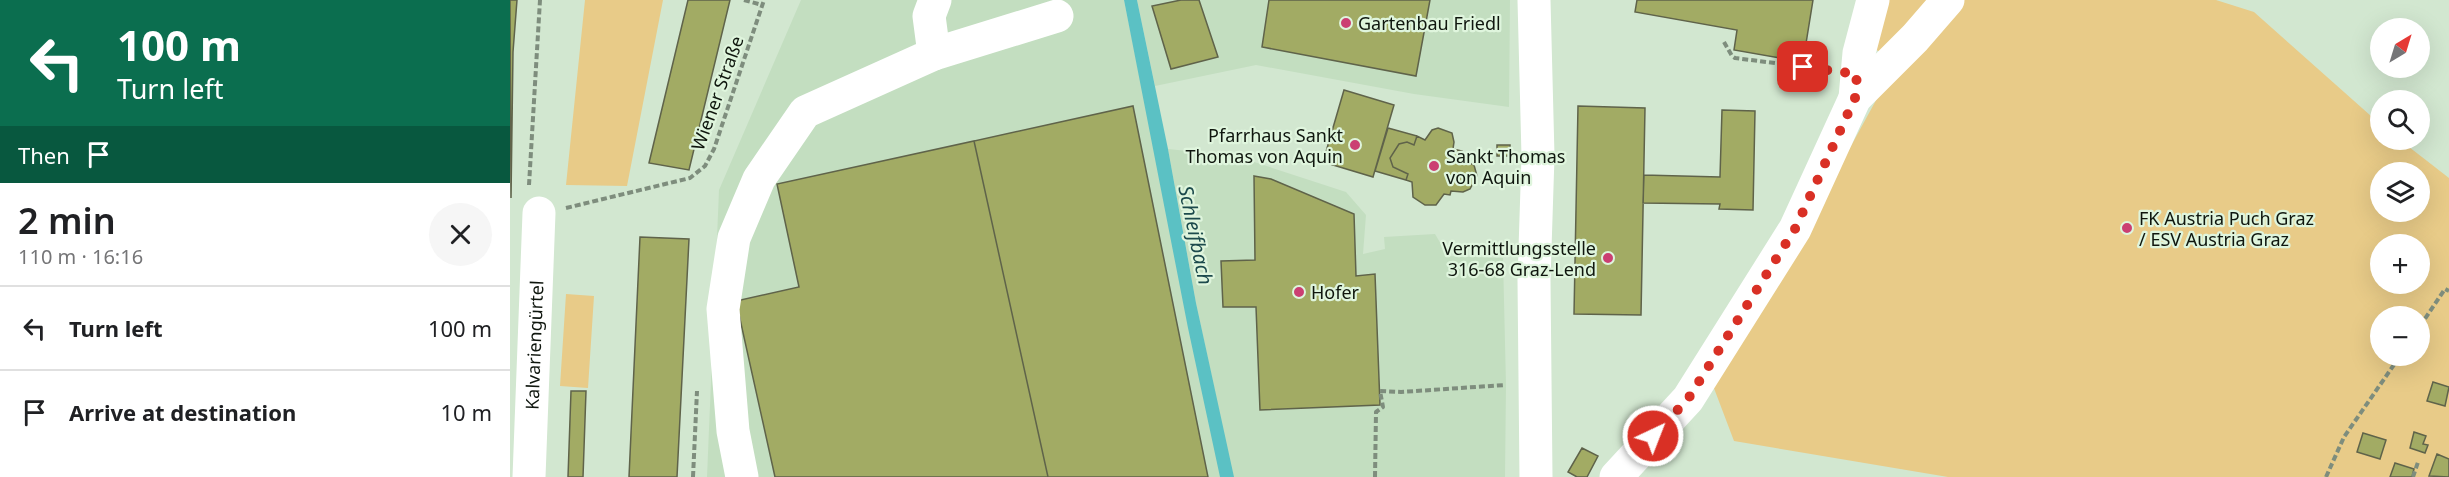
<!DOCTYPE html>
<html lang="en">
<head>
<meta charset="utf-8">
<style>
  body { margin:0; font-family:"Noto Sans",sans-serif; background:#f6f6f6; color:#202124; height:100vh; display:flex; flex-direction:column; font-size:22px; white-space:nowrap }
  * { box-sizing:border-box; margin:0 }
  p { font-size:20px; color:#757577 }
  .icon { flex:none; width:33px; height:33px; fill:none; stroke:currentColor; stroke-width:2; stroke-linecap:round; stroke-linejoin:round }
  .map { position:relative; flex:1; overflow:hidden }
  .sheet { display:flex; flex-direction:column; background:#fff; width:510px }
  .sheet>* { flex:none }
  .banner { background:#0b6e4f; color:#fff; overflow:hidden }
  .needle { width:39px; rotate:38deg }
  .tools { position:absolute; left:1860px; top:18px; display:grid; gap:12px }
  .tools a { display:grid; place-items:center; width:60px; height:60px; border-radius:50%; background:#fff; box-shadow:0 6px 24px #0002; font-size:30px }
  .pin { position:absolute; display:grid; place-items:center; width:51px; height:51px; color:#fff; margin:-26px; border-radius:12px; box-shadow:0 3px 9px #0006 }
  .me { position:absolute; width:66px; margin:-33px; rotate:43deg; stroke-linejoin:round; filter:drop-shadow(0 0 4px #0008) }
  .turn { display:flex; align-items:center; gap:21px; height:126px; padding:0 18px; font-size:27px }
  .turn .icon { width:78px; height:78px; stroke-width:2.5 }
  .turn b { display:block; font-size:42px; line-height:51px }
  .then { display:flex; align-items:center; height:57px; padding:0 18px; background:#0003; gap:12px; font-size:22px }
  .round { display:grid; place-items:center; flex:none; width:63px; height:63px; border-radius:32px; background:#f6f6f6 }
  .summary { display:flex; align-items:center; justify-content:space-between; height:102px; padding:0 18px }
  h1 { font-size:36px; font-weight:600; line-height:45px }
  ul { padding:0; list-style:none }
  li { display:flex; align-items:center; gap:18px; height:84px; padding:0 18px; border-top:2px solid #e0e0e0 }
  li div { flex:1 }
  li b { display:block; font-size:22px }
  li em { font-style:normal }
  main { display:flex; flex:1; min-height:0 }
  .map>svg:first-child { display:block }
  .built { fill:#c3dec0 }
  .green { fill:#e8cb88; fill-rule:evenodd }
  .water { fill:#5bc1c4 }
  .building { fill:#a2ab64; stroke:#5f634a; stroke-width:1.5 }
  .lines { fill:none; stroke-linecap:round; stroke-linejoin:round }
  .path { stroke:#7e8d7d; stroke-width:4; stroke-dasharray:6 3; stroke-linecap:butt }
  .minor { stroke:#fff; stroke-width:33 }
  .route { stroke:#d93025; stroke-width:10; stroke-dasharray:0 18 }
  .poi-dot { fill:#cb3f72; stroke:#dff5dd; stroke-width:2 }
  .labels { text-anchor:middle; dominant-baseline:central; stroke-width:4.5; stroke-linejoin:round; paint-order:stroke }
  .poi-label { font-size:18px; fill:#0f160e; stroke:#dff5dd; text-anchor:start }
  .street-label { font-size:18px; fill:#0f160e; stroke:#dff5dd }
  .water-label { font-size:20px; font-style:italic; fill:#1c4a4c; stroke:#dff5dd }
</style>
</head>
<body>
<main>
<section class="sheet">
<div class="banner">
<div class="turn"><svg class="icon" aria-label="left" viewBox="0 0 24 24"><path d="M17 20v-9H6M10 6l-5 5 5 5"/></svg><div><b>100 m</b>Turn left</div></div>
<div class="then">Then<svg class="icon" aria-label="arrive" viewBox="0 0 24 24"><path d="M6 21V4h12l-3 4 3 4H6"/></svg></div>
</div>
<div class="summary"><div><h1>2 min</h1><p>110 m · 16:16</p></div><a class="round"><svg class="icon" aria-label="close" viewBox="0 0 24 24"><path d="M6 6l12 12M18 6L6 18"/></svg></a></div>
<ul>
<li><svg class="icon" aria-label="left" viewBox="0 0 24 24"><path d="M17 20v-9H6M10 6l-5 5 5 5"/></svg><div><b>Turn left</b></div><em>100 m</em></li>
<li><svg class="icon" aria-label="arrive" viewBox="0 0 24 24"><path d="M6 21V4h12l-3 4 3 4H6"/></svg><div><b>Arrive at destination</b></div><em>10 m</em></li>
</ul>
</section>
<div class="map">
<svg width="1939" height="477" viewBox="0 0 1939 477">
  <rect width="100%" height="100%" fill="#d2e7d0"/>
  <!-- built -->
  <path class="built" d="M291 0H614L711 477H197L209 190Z
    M627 0H1000L999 107 904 94 746 65 645 86Z
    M658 149 726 156 836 192 856 215 853 254 875 249 874 237 925 234 938 256 993 258 996 385 995 477H723L686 303Z"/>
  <!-- green -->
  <path class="green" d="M75 0H153L117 186 56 185Z
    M1368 0H1422L1374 54 1357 45Z
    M1452 0H1706L1744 12 1870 124V140H1890L1939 178V477H1438L1224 441 1202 383 1272 272 1376 82ZM1870 172H1910V212H1870ZM1870 244H1910V284H1870ZM1870 316H1910V356H1870Z
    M56 294 84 296 78 388 50 386Z"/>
  <!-- water -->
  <path class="water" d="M614 0H627L658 149 686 303 724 477H710L678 328Z"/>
  <!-- building -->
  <path class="building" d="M0 0H7L3 52 1 198Z
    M178 0H220L179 170 139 163Z
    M671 0H689L708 57 661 69 642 6Z
    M759 0H920L906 76 752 47Z
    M1127 0H1303L1293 62 1224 50 1227 30 1125 12Z
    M834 90 884 105 863 177 813 162Z
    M623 106 698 477H538L464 141Z
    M1068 106 1135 108 1131 315 1064 314Z
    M1212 110 1245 111 1243 210 1209 209 1210 204 1133 203 1134 175 1210 177Z
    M878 128 907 136 904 145 897 142 889 144 880 158 883 167 898 174 896 180 865 171Z
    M928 128 942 133 944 142 943 149 952 151 951 159 964 165 967 176 960 189 953 192 941 191 940 195 934 194 926 205H915L903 197 902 182 896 180 898 174 883 167 880 158 889 144 897 142 904 145 907 136 915 140 922 130Z
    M464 141 538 477H265L226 301 289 287 267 184Z
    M987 145H1000V156H987Z
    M744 176 761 179 844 214 846 276 865 274 870 405 750 410 746 307H713L711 261 745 260Z
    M130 237 179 239 167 477H119Z
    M1923 382 1939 387 1935 406 1917 401Z
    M61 391H76L73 477H58Z
    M1904 432 1916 436 1913 444 1918 445 1915 453 1900 448Z
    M1853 433 1876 440 1870 459 1847 452Z
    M1072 448 1088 456 1077 477H1067L1058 472Z
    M1927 454 1939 459V477L1919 476Z
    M1885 463 1904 469 1902 477H1880Z"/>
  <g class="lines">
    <!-- path -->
    <path class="path" d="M234 0 252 5
      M1214 42 1222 56 1225 58 1319 70
      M19 185 30 0
      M56 208 180 178 195 166 204 149 254 0
      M1910 326 1935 289 1939 291
      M183 477 187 391
      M865 477 866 412 873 407 870 391 891 392 995 385
      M1816 477 1834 437 1890 356
      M1903 477 1908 462"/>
    <!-- minor -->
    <g class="minor">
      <path d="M1024 0 1028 156 1024 280 1026 477"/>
      <path d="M424 54 547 16"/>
      <path d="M1345 98 1349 53 1363 0"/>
      <path id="s1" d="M19 477 29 213"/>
      <path d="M232 477 223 431 213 309 224 238 249 179 295 112 424 54 419 16 425 0"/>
      <path d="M1106 477 1178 399 1285 229 1345 98 1405 38 1438 0"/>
    </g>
  </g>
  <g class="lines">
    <!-- route -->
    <path class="route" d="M1143 436 1178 399 1285 229 1345 98 1347 74 1293 67"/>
  </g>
  <!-- markers -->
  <g class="poi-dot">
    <circle cx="836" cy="23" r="6"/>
    <circle cx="845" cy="145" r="6"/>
    <circle cx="924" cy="166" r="6"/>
    <circle cx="1617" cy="228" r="6"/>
    <circle cx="1098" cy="258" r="6"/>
    <circle cx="789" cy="292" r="6"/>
  </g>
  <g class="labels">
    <!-- poi labels -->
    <g class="poi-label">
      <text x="848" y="23">Gartenbau Friedl</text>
      <text x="833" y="135" text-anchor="end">Pfarrhaus Sankt<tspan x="833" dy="21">Thomas von Aquin</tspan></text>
      <text x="936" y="156">Sankt Thomas<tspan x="936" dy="21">von Aquin</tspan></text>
      <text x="1629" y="218">FK Austria Puch Graz<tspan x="1629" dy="21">/ ESV Austria Graz</tspan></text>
      <text x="1086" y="248" text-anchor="end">Vermittlungsstelle<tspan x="1086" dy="21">316-68 Graz-Lend</tspan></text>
      <text x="801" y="292">Hofer</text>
    </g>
    <!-- street labels -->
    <g class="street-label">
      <text transform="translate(207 93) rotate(-70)">Wiener Straße</text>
      <text stroke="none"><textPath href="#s1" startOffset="132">Kalvariengürtel</textPath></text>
    </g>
    <!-- water labels -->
    <g class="water-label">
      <text transform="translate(686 235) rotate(78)">Schleifbach</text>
    </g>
  </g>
</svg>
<div class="tools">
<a><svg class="needle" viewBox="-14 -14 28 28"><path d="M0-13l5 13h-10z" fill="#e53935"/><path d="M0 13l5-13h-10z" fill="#757577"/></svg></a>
<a><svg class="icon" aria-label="search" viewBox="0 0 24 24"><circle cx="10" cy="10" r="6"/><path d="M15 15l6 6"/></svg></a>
<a><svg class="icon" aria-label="layers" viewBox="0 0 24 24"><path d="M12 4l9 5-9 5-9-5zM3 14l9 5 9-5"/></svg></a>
<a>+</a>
<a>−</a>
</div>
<div class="pin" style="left:1293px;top:67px;background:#d93025"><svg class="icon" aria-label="arrive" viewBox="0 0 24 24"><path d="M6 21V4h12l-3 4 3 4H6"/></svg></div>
<svg class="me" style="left:1143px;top:436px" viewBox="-20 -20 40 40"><circle r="17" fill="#d93025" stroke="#fff" stroke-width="3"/><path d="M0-11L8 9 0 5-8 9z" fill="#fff"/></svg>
</div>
</main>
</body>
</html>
